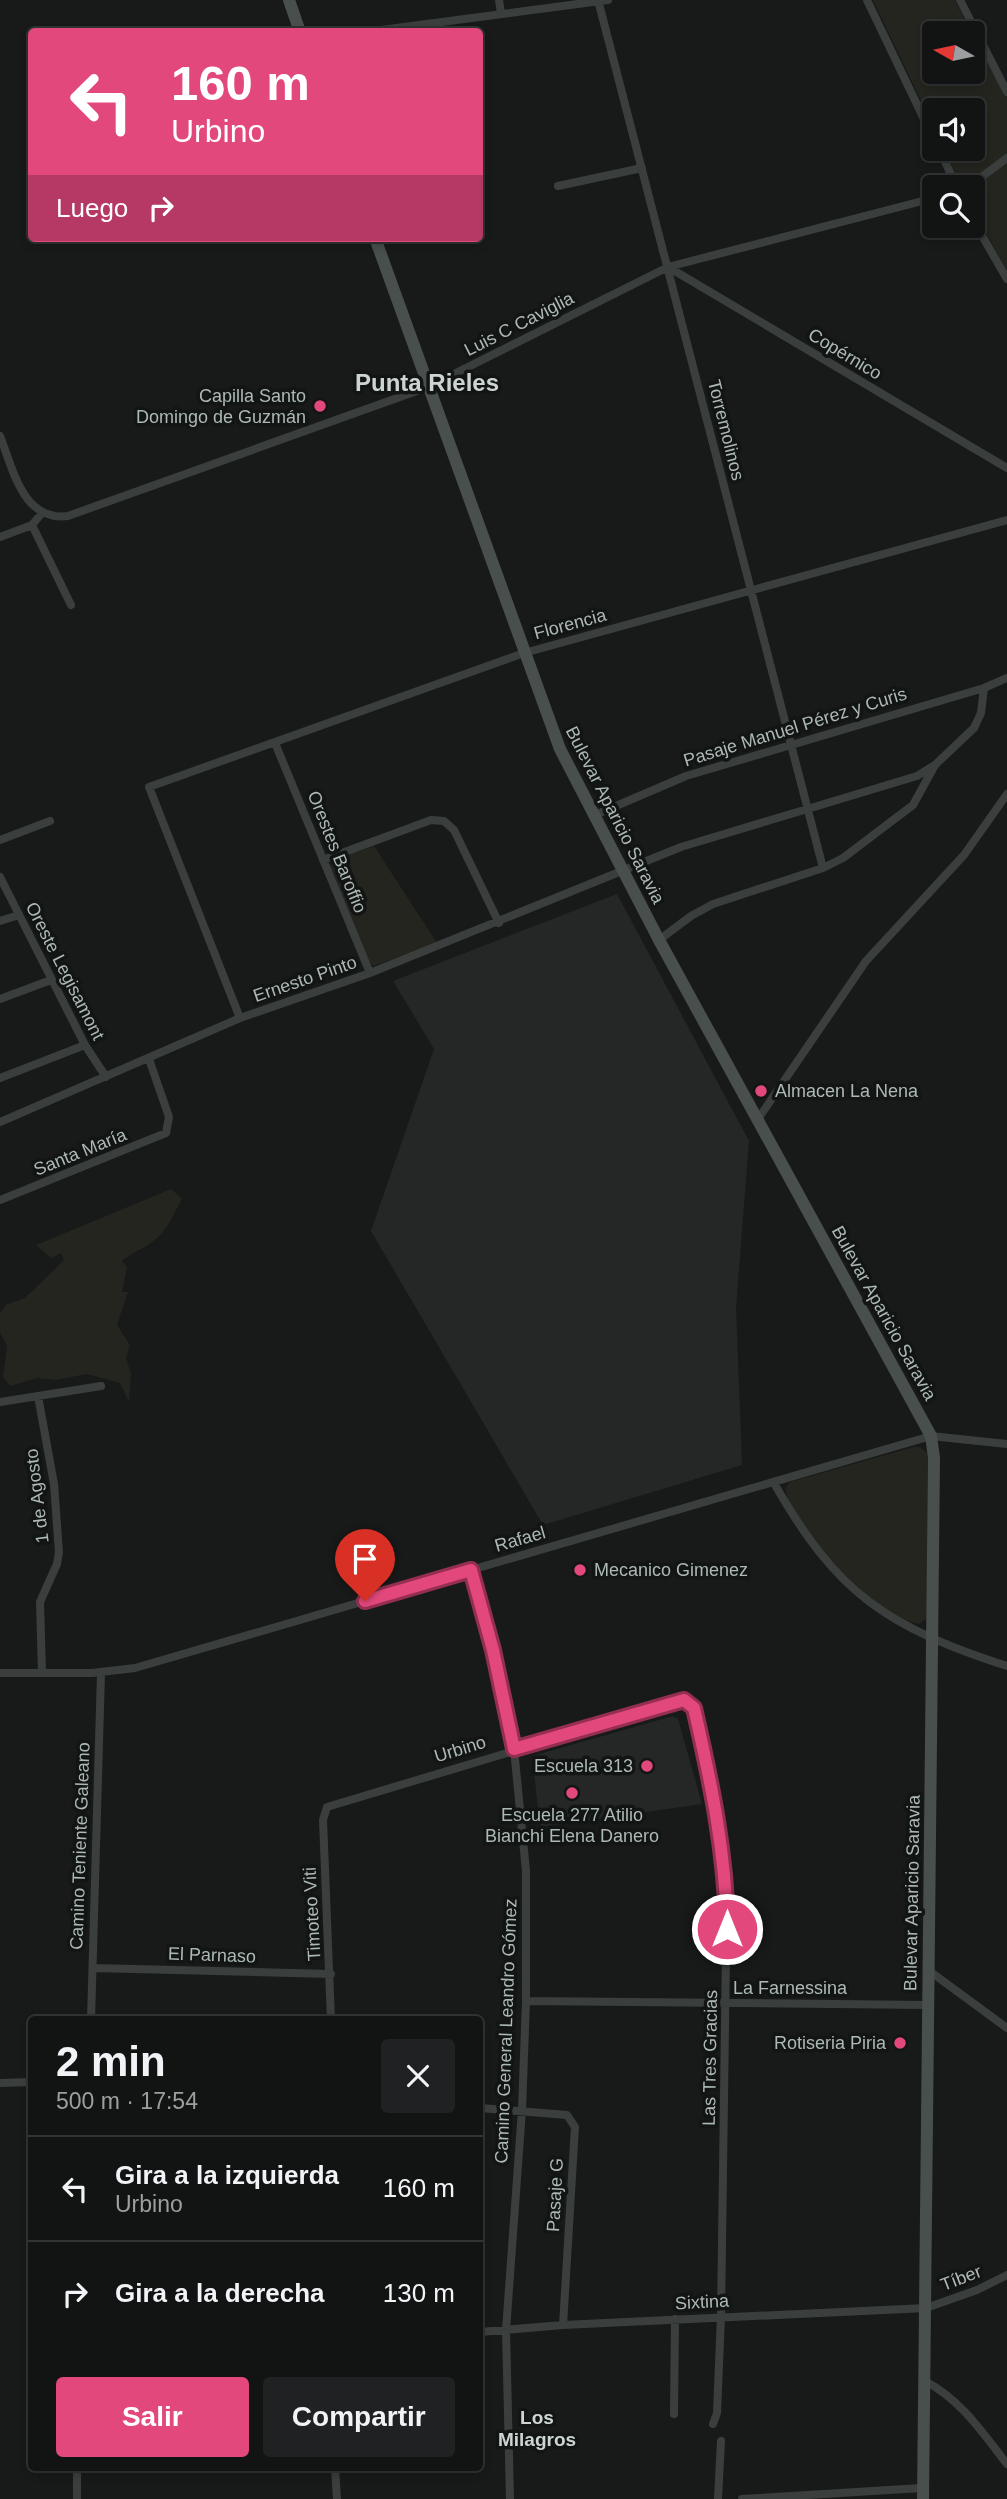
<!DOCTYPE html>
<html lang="es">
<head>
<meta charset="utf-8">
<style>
  body { margin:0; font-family:Arial,sans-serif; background:#1f2122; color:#f1f3f6; height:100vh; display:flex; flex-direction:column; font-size:26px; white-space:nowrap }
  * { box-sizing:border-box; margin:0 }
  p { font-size:23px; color:#9c9ea0 }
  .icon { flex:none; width:38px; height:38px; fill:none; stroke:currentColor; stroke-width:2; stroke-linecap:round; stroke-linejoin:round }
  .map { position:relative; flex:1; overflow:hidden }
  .side { position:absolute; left:28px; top:2016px; width:455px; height:455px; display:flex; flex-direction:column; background:#121414; border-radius:7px; box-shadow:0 4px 10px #0003,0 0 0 2px #313334 }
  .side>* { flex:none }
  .hud { position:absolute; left:28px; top:28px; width:455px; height:214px; border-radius:7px; box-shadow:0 4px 10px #0003,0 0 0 2px #313334; background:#e3487d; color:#fff; overflow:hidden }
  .needle { width:46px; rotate:279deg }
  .controls { position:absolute; left:922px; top:21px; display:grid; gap:14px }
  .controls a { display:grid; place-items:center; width:63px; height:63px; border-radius:7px; background:#121414; box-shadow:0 4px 10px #0003,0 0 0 2px #313334; font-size:35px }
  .pin { position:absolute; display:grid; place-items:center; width:60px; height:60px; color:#fff; margin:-72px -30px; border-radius:50% 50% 50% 0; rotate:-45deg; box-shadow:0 0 7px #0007 }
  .pin .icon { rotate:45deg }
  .me { position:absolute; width:77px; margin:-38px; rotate:0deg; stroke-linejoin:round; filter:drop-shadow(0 0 5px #0008) }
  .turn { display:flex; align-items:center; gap:24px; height:147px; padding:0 28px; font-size:32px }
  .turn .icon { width:91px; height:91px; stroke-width:2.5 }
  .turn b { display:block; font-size:49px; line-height:60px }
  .then { display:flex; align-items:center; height:66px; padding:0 28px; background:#0003; gap:14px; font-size:26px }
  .round { display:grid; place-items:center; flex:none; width:74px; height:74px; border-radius:7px; background:#1f2122 }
  .summary { display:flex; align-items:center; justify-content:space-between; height:119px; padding:0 28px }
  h1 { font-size:42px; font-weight:700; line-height:52px }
  .button { display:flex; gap:14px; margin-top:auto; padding:14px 28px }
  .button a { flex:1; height:80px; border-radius:7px; background:#e3487d; color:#fff; font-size:28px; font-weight:700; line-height:80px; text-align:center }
  .button a+a { background:#1f2122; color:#f1f3f6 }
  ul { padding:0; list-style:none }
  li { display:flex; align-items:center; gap:21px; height:105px; padding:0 28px; border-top:2px solid #313334 }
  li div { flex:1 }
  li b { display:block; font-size:26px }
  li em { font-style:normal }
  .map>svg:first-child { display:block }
  .built { fill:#252727 }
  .green { fill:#24251f }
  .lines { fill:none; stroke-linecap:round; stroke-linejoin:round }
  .street { stroke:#3a3f3e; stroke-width:8 }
  .secondary { stroke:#484f4d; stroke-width:12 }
  .route-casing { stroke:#942f51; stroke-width:18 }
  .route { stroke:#e3487d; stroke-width:12 }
  .poi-dot { fill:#e3487d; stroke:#131515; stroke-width:2.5 }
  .labels { text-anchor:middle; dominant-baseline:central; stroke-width:7; stroke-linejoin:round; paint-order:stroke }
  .street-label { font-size:18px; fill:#acb9b5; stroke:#131515 }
  .poi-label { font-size:18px; fill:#acb9b5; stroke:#131515; text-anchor:end }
  .neighbourhood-label { font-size:19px; font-weight:bold; fill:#cdd5d3; stroke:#131515 }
  .district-label { font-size:24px; font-weight:bold; fill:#cdd5d3; stroke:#131515 }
</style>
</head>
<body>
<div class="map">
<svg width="1007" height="2499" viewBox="0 0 1007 2499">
  <rect width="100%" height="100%" fill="#181a1a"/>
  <!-- built -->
  <path class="built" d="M617 894 749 1141 736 1307 742 1465 543 1525 371 1231 434 1049 393 981Z
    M673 1716 678 1719 702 1804 540 1827 533 1762 536 1755Z"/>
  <!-- green -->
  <path class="green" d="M873 0H955L971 33H934V72H973V36L1007 98V271L973 209V187H962L944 149H973V110H934V128Z
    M374 846 437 943 373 966 368 960 330 865 332 860Z
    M171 1189 182 1199C174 1213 168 1229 156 1239 146 1248 132 1252 122 1261L127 1267 122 1292H128L117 1325 130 1345 126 1358 131 1373 129 1402 120 1383 87 1374 56 1380 37 1378 11 1386 3 1377 7 1346 0 1332V1313L6 1305 25 1298 64 1260 61 1253 51 1258 36 1245Z
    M914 1447H920L928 1454 927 1618 919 1624C876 1616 795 1531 785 1489L790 1482Z"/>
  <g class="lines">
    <!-- street -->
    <path class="street" d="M499 0 501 14
      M598 0 823 868
      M867 0 934 140
      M960 0 1007 92
      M366 32 608 0
      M939 149 957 187
      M558 186 642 168
      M968 187 1007 158
      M973 220 1007 279
      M668 267 1007 468
      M0 436C13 469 23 522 68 516L428 387 668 267 934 198
      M32 525 71 605
      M0 537 32 525 42 513
      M275 743 370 973
      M595 815 686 776 984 688 1007 678
      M0 840 50 821
      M323 860 431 820 444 821 454 830 499 923
      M0 877 85 1045 106 1077
      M0 921 19 915
      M659 940 691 916 713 904 823 868 843 858 913 805 935 765 974 728 981 713 984 688
      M0 999 51 980
      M240 1018 149 787 524 653 1007 520
      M0 1078 85 1045
      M758 1119 866 961 964 855 1007 794
      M0 1122 240 1018 370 973 681 847 917 776 935 765
      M0 1200 166 1133 169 1117 149 1059
      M38 1396 54 1484 59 1552 57 1564 40 1602 42 1673
      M0 1402 101 1386
      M774 1483C837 1594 887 1627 1007 1666
      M471 1570 514 1749 526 1871V2001L522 2110 506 2330 510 2499
      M0 1673H92L135 1668 931 1436 1007 1444
      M93 1968 331 1974
      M928 1970 1007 2028
      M526 2001 928 2005
      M91 2020 101 1673
      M331 2020 323 1820 327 1807 684 1700 694 1708 716 1802 727 1879 721 2316 717 2413 713 2424
      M0 2083 32 2082
      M480 2108 567 2115 575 2127 563 2325
      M480 2332 563 2325 926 2308 977 2290 1007 2275
      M925 2381C961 2400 982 2432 1007 2464
      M674 2414 675 2319
      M335 2468 337 2499
      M77 2499V2468
      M718 2499 721 2441
      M742 2499 922 2488"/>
    <!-- secondary -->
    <path class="secondary" d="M289 0 300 32
      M375 238 560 749 659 940 931 1436 934 1458 923 2499"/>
  </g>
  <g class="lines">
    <!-- route casing -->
    <g class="route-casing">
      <path id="route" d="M365 1601 471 1570 493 1650 514 1749 684 1700 694 1708C711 1782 726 1853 727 1929"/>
    </g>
    <!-- route -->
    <use href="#route" class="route"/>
  </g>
  <!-- markers -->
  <g class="poi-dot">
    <circle cx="320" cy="406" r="7"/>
    <circle cx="761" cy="1091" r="7"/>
    <circle cx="580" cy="1570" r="7"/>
    <circle cx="647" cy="1766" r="7"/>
    <circle cx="572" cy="1793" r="7"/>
    <circle cx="900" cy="2043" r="7"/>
  </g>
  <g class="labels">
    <!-- street labels -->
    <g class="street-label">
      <text transform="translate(519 324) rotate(-27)">Luis C Caviglia</text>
      <text transform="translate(845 354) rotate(31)">Copérnico</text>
      <text transform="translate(726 430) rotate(76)">Torremolinos</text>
      <text transform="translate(570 624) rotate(-15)">Florencia</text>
      <text transform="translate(795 727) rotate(-17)">Pasaje Manuel Pérez y Curis</text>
      <text transform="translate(615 815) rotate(63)">Bulevar Aparicio Saravia</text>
      <text transform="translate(337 852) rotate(68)">Orestes Baroffio</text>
      <text transform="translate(65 971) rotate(63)">Oreste Legisamont</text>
      <text transform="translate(305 979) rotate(-19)">Ernesto Pinto</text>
      <text transform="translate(80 1152) rotate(-22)">Santa María</text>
      <text transform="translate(884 1313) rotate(61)">Bulevar Aparicio Saravia</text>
      <text transform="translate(37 1496) rotate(-97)">1 de Agosto</text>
      <text transform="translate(520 1539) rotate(-16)">Rafael</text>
      <text transform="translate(460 1749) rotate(-17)">Urbino</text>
      <text transform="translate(80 1846) rotate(-88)">Camino Teniente Galeano</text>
      <text transform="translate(912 1893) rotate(-89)">Bulevar Aparicio Saravia</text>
      <text transform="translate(312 1914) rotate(-93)">Timoteo Viti</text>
      <text transform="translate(212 1955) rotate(2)">El Parnaso</text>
      <text x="790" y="1988">La Farnessina</text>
      <text transform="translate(506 2031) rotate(-88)">Camino General Leandro Gómez</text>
      <text transform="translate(710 2058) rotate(-89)">Las Tres Gracias</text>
      <text transform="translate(555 2195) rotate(-87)">Pasaje G</text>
      <text transform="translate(961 2278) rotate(-21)">Tíber</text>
      <text transform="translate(702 2302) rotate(-3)">Sixtina</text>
    </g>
    <!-- poi labels -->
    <g class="poi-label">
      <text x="306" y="396">Capilla Santo<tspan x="306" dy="21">Domingo de Guzmán</tspan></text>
      <text x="775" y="1091" text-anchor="start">Almacen La Nena</text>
      <text x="594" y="1570" text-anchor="start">Mecanico Gimenez</text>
      <text x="633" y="1766">Escuela 313</text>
      <text x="572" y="1815" text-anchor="middle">Escuela 277 Atilio<tspan x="572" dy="21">Bianchi Elena Danero</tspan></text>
      <text x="886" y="2043">Rotiseria Piria</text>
    </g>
    <!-- neighbourhood labels -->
    <g class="neighbourhood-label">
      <text x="537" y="2417">Los<tspan x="537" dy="22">Milagros</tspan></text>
    </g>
    <!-- district labels -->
    <g class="district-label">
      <text x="427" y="382">Punta Rieles</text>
    </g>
  </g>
</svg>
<div class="controls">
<a><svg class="needle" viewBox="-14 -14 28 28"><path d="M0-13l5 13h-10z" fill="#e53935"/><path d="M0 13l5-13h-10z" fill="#9c9ea0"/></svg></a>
<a><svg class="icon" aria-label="sound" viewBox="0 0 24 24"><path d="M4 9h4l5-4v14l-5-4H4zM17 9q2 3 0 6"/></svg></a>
<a><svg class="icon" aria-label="search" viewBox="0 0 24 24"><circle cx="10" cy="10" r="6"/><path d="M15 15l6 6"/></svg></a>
</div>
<div class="pin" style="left:365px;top:1601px;background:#d93025"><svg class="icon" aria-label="arrive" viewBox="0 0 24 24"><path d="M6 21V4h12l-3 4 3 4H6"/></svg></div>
<svg class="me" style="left:727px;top:1929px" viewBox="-20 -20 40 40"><circle r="17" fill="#e3487d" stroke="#fff" stroke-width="3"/><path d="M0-11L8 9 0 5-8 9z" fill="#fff"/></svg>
<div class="hud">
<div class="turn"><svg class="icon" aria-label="left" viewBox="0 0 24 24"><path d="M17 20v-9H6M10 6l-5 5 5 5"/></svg><div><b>160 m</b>Urbino</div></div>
<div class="then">Luego<svg class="icon" aria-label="right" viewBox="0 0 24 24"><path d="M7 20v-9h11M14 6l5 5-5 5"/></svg></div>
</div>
<section class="side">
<div class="summary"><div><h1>2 min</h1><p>500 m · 17:54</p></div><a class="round"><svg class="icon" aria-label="close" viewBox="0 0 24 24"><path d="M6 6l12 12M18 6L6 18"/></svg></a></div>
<ul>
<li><svg class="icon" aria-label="left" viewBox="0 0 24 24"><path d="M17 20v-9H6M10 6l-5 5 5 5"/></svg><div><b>Gira a la izquierda</b><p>Urbino</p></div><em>160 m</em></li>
<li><svg class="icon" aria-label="right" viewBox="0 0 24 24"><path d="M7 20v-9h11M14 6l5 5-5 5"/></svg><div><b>Gira a la derecha</b></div><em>130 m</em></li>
</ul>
<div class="button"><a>Salir</a><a>Compartir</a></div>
</section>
</div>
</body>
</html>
